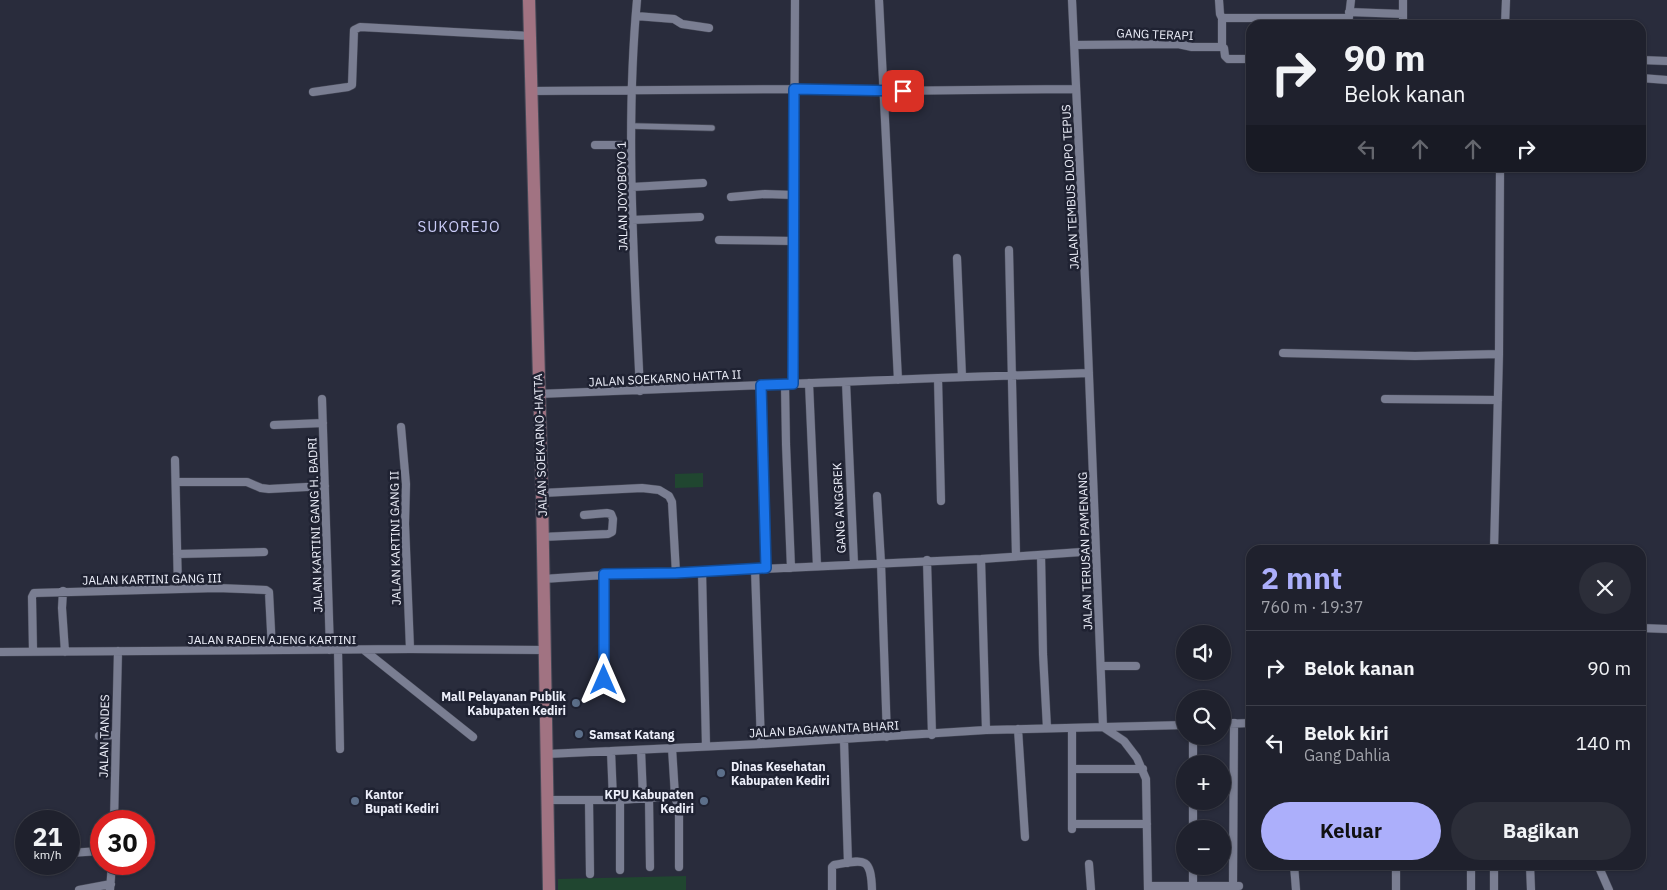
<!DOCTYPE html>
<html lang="id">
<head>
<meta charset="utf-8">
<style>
  body { margin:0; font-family:"IBM Plex Sans",sans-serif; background:#2c2e39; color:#f1f3f6; height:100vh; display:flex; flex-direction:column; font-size:19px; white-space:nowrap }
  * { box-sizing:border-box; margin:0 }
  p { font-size:16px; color:#a1a3aa }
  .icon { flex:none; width:28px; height:28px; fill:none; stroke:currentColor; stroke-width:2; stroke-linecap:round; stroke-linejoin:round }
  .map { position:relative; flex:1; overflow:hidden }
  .side { position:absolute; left:1246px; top:545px; width:400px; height:325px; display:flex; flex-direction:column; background:#1f212d; border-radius:15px; box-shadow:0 1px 4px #0004,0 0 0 1px #3c3e49 }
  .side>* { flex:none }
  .banner { position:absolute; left:1246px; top:20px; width:400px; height:152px; border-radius:15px; box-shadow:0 1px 4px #0004,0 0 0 1px #3c3e49; background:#1f212d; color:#f1f3f6; overflow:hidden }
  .buttons { position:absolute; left:1176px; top:625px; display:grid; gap:10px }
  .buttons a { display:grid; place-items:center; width:55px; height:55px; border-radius:50%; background:#1f212d; box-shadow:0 1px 4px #0004,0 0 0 1px #3c3e49; font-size:25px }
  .speed { position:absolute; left:15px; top:810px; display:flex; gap:10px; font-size:25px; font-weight:700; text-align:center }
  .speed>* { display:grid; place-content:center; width:65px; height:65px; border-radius:50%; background:#1f212d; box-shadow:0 1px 4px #0004,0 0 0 1px #3c3e49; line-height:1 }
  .speed small { font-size:12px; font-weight:400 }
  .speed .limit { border:8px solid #d22; background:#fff; color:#111 }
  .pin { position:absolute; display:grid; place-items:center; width:42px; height:42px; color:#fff; margin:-21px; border-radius:10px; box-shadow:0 2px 8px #0006 }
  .me { position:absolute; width:55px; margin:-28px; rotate:0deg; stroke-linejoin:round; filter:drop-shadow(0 0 4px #0008) }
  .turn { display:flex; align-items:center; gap:18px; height:105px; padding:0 15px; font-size:22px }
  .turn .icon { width:65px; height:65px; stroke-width:2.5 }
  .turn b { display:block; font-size:35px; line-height:42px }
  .lanes { display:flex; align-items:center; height:48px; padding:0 15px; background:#0003; justify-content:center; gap:25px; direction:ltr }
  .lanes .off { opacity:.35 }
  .round { display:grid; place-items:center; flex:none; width:52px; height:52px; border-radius:26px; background:#2c2e39 }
  .head { display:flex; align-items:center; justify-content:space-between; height:85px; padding:0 15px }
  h1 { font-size:30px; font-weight:700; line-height:38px; color:#acaffb }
  .button { display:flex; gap:10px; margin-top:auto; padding:10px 15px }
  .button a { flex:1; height:58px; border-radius:30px; background:#acaffb; color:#111; font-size:20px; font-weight:700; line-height:58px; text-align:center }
  .button a+a { background:#2c2e39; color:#f1f3f6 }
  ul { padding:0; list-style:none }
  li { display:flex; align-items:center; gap:15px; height:75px; padding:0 15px; border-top:1px solid #3c3e49 }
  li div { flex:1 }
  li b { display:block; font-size:19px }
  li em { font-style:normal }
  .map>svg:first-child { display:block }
  .green { fill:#204630 }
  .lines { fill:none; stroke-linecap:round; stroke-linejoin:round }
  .pedestrian-casing { stroke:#464957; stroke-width:7 }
  .minor-casing { stroke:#464957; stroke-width:9 }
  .primary-casing { stroke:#464957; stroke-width:14 }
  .pedestrian { stroke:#7a7e92; stroke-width:5.5 }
  .minor { stroke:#7a7e92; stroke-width:8 }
  .primary { stroke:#a17382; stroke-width:12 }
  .route-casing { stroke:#114b97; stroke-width:12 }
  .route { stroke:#1a73e8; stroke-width:9 }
  .service-dot { fill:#5c6f8a; stroke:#1f2232; stroke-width:2 }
  .labels { text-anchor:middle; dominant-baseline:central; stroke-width:5; stroke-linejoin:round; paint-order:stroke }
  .street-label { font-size:12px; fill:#edeffa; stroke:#1f2232 }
  .poi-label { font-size:12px; font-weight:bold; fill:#edeffa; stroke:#1f2232; text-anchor:start }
  .quarter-label { font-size:15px; letter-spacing:1px; fill:#caccf8; stroke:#1f2232 }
</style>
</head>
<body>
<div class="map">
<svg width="1667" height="890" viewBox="0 0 1667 890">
  <rect width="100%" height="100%" fill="#292c3c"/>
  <!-- green -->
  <path class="green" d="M703 473V487L675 488V474Z
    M686 876V890H558V879Z"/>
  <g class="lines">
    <!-- pedestrian casing -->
    <g class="pedestrian-casing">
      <path id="pedestrian" d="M632 126 712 128"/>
    </g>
    <!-- minor casing -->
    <g class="minor-casing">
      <path id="minor" d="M637 0C625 130 634 261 640 391
        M879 0 898 380
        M1072 0 1086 300 1103 727
        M1219 0 1220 14 1222 18H1348
        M1403 0V25
        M1349 12 1403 14
        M636 16 674 19 682 24 709 28
        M1348 25 1351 0
        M1505 25 1506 0
        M1074 45 1178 44 1192 47H1222L1224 48 1225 56 1228 59H1251
        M1222 47V18
        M1641 60 1667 61
        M1641 78 1667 80
        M532 91 794 89 883 91 1076 89
        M313 92 348 87 352 85 354 30 360 27 530 36
        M595 145H631
        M632 187 703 183
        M731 197 765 194 794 195
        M632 220 700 217
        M719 240 794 241
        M1009 250 1016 556
        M957 258 962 377
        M1283 353 1415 356 1499 354
        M938 378 941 501
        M846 382 854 564
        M809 383 817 566
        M785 384 786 444 791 568
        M793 384 795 0
        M761 385 766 568
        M538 394 938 378 1089 373
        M322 399 330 650
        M1385 399 1498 400
        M274 425 323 423
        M401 427 406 484 405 524 410 649
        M175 460 178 589
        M176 482H247L261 488 269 489 325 486
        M542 493 642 488 659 490 669 496 672 502 676 573
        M877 496 881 563 887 737
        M542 537 608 534 612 532 613 519 611 514 607 513 584 515
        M1494 550 1499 354 1500 168
        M177 554 264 552
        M1041 555 1043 654 1047 728
        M981 559 986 730
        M927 560 932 735
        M755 569 761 744
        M702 571 706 746
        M543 579 604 575 676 573 981 559 1096 551
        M63 591 62 608 65 652
        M1641 628 1667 629
        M338 650 340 749
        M364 650 473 737
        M33 651 32 597 34 593 217 588 266 590 269 592 272 650
        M0 652 410 649 544 650
        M1101 666H1136
        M604 680V575
        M1222 724 1251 723
        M1103 727 1124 741 1137 758 1146 779 1148 890
        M1072 728V829
        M1018 729 1025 837
        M99 736 115 735
        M1193 736V764
        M844 740 848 863
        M672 748 675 796 679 810V867
        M641 750 643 798
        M611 751 613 800
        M547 754 761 744 986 730 1185 725
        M1073 769H1143
        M1222 788H1233
        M649 798 650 867
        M548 800H620L675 796
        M589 800 590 874
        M620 800V870
        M114 821 118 651
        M1072 824H1147
        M1193 829V801
        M69 853 101 851
        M1089 864 1091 890
        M1294 865 1296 890
        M1471 865V890
        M1530 865 1531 890
        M1598 865 1609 890
        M1148 886H1239
        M1193 886V866
        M1233 886 1234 723
        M79 890 111 884
        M110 890 112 864
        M832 890V867L834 865C863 860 871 855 872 890
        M1396 890V865
        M1494 890V865"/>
    </g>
    <!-- primary casing -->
    <g class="primary-casing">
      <path id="primary" d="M529 0 542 493 549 890"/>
    </g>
    <!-- pedestrian -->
    <use href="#pedestrian" class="pedestrian"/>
    <!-- minor -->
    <use href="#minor" class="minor"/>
    <!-- primary -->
    <use href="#primary" class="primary"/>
  </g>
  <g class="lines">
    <!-- route casing -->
    <g class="route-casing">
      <path id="route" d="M604 680V574L676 573 766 568 761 385 793 384 794 89 903 91"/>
    </g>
    <!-- route -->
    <use href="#route" class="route"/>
  </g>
  <!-- markers -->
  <g class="service-dot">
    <circle cx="576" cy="703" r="5"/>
    <circle cx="579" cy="734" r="5"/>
    <circle cx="721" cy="773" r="5"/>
    <circle cx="355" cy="801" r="5"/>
    <circle cx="704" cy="801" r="5"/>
  </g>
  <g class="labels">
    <!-- street labels -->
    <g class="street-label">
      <text transform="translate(1155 34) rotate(2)">GANG TERAPI</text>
      <text transform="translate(1070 187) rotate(-93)">JALAN TEMBUS DLOPO TEPUS</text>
      <text transform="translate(622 196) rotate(-91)">JALAN JOYOBOYO 1</text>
      <text transform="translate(665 378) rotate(-3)">JALAN SOEKARNO HATTA II</text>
      <text transform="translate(540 445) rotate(-92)">JALAN SOEKARNO-HATTA</text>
      <text transform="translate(839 508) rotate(-93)">GANG ANGGREK</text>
      <text transform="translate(315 525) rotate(-92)">JALAN KARTINI GANG H. BADRI</text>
      <text transform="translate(395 538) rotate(-91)">JALAN KARTINI GANG II</text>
      <text transform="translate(1085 551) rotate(-92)">JALAN TERUSAN PAMENANG</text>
      <text transform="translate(152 579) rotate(-1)">JALAN KARTINI GANG III</text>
      <text x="272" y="639">JALAN RADEN AJENG KARTINI</text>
      <text transform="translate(824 729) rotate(-3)">JALAN BAGAWANTA BHARI</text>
      <text transform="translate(104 736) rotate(-89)">JALAN TANDES</text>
    </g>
    <!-- poi labels -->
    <g class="poi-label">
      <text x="566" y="696" text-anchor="end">Mall Pelayanan Publik<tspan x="566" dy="14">Kabupaten Kediri</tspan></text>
      <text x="589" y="734">Samsat Katang</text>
      <text x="731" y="766">Dinas Kesehatan<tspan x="731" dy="14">Kabupaten Kediri</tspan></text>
      <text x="365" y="794">Kantor<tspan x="365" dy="14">Bupati Kediri</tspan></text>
      <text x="694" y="794" text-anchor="end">KPU Kabupaten<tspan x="694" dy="14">Kediri</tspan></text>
    </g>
    <!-- quarter labels -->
    <g class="quarter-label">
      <text x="459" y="226">SUKOREJO</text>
    </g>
  </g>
</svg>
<div class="buttons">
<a><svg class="icon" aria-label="sound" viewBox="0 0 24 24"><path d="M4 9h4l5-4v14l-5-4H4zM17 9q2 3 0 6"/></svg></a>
<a><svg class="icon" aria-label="search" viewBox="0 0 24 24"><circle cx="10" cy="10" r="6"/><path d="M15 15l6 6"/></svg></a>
<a>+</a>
<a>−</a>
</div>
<div class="speed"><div>21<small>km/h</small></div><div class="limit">30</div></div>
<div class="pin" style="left:903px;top:91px;background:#d93025"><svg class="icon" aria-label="arrive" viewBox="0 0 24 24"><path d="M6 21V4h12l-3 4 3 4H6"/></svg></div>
<svg class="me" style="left:604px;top:680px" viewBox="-20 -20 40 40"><path d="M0-17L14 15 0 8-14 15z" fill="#1a73e8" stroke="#fff" stroke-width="4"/></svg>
<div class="banner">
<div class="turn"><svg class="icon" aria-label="right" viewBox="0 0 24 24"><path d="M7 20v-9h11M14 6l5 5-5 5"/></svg><div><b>90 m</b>Belok kanan</div></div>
<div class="lanes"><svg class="icon off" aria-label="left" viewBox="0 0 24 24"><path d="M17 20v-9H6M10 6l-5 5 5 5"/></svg><svg class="icon off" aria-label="ahead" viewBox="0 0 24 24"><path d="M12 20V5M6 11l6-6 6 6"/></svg><svg class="icon off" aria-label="ahead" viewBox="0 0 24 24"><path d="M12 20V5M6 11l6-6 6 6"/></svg><svg class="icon" aria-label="right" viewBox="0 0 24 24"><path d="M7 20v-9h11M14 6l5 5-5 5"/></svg></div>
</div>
<section class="side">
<div class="head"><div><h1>2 mnt</h1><p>760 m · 19:37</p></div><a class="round"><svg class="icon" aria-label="close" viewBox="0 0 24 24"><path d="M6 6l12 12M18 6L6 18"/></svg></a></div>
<ul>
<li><svg class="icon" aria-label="right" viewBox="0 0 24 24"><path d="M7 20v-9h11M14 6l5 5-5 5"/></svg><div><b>Belok kanan</b></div><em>90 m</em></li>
<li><svg class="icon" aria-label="left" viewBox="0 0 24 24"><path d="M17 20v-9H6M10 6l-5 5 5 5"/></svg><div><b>Belok kiri</b><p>Gang Dahlia</p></div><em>140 m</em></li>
</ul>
<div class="button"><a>Keluar</a><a>Bagikan</a></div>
</section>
</div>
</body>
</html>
